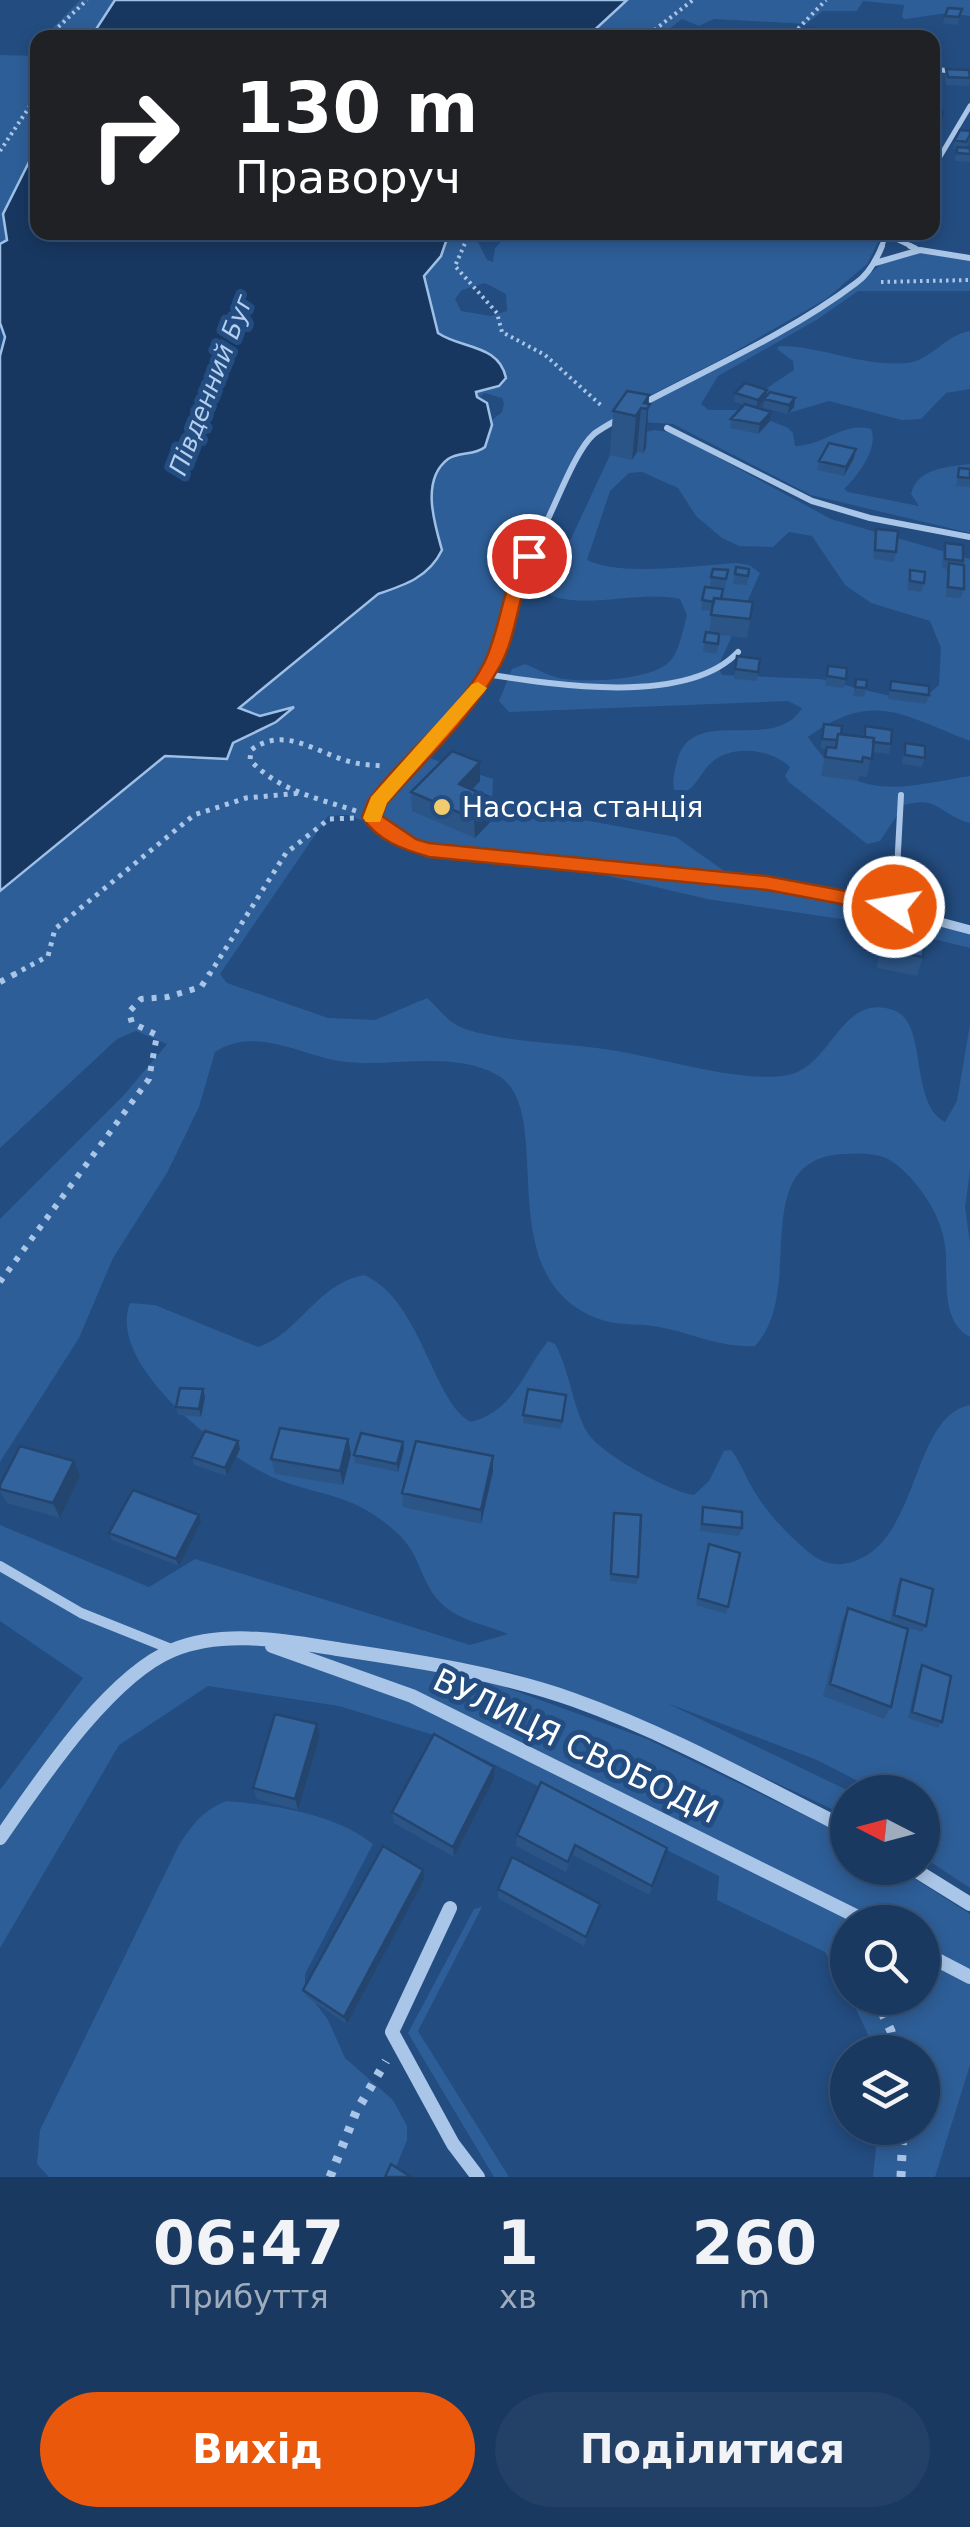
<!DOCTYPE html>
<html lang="uk">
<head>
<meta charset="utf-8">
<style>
  body { margin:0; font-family:"DejaVu Sans",sans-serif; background:#234066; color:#f1f3f6; height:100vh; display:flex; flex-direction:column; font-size:38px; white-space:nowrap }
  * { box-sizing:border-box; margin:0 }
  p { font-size:32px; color:#9facbd }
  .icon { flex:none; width:55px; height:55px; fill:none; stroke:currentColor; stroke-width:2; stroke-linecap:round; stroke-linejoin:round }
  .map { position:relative; height:2177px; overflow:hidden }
  .panel { display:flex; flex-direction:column; background:#1a3960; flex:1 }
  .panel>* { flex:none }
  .hud { position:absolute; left:30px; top:30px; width:910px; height:210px; border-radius:20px; box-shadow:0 5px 15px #0003,0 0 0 2px #385375; background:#202124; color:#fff; overflow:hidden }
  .needle { width:65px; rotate:276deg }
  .controls { position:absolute; left:830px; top:1775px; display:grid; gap:20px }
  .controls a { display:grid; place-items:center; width:110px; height:110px; border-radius:50%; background:#1a3960; box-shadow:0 5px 15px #0003,0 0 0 2px #385375; font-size:50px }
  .pin { position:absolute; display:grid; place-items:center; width:85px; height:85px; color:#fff; margin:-42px; border:5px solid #fff; border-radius:50%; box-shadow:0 2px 10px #0007 }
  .me { position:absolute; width:110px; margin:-55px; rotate:282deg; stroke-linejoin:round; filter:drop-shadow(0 0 8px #0008) }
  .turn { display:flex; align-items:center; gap:35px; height:210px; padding:0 40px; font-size:45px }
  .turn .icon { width:130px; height:130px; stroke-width:2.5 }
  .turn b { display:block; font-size:70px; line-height:85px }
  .eta { display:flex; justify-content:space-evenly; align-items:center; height:170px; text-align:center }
  .eta b { font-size:60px; font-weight:700; line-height:70px }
  .button { display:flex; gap:20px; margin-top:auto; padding:20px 40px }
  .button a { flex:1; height:115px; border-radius:60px; background:#ea580c; color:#fff; font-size:40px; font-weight:700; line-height:115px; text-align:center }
  .button a+a { background:#234066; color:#f1f3f6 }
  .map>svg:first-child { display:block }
  .green { fill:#2e5e97; fill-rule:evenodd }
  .water { fill:#183760; stroke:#9ec0e7; stroke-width:2.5 }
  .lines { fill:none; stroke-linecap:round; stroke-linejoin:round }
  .path-far3 { stroke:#a9c5e7; stroke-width:4; stroke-dasharray:2.5 4; stroke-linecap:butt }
  .path-far2 { stroke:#a9c5e7; stroke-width:5; stroke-dasharray:4 6; stroke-linecap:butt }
  .path-far1 { stroke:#a9c5e7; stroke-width:6; stroke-dasharray:5 8; stroke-linecap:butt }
  .path { stroke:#a9c5e7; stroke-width:9; stroke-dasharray:6 10; stroke-linecap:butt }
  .service-far1 { stroke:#a9c5e7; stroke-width:6 }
  .service { stroke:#a9c5e7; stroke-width:10 }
  .minor-far3 { stroke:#a9c5e7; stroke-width:5 }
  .minor-far2 { stroke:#a9c5e7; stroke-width:6 }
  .minor-far1 { stroke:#a9c5e7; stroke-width:9 }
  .minor { stroke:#a9c5e7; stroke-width:14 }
  .wall { fill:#2c5587 }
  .shaded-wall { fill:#24456e }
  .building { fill:#33639d; stroke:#24456e; stroke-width:2.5 }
  .route { fill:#ea580c; stroke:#983908; stroke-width:2.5 }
  .slow { fill:#f59e0b }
  .poi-dot { fill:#f1cb6d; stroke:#234c80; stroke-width:4 }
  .labels { text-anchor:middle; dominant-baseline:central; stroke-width:10; stroke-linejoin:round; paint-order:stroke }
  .far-water-label { font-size:25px; font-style:italic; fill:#b5cfee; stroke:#234c80 }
  .poi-label { font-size:28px; fill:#fff; stroke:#234c80; text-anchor:start }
  .near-street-label { font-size:32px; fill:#fff; stroke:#234c80 }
</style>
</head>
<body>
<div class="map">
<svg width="970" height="2177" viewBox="0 0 970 2177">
  <rect width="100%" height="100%" fill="#234c80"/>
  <!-- green -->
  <path class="green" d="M80 0H115L91 37 43 38Z
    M627 0H970V16L948 13 905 19 902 17 904 5 863 1 857 11H823L806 24 714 19 699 26 682 19 665 32 673 37 587 38Z
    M0 55 37 56V146L3 214 7 240 0 244Z
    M449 233H479L478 242 487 260 493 262 495 248 509 233H883L867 264 826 299 720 360 631 405 588 437 540 537 521 560 488 664 370 814V823L347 815 328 816 220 974 227 983 328 1018 375 1020 427 998C441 1010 448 1024 468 1030 511 1043 566 1043 611 1050 658 1057 749 1086 792 1074 833 1062 842 993 893 1010 929 1021 908 1102 945 1122L957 1101 970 1024V1171L965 1207 970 1243V1337C939 1321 949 1275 945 1245 941 1215 918 1180 893 1162 880 1152 857 1153 841 1154 745 1162 808 1290 755 1346 720 1348 692 1333 659 1327 639 1323 618 1326 599 1319 485 1278 560 1110 497 1075 451 1049 388 1069 339 1061 299 1054 254 1026 215 1052L199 1107 167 1173 113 1258 79 1338 0 1462V1219L124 1095 167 1044 136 1031 117 1039 0 1148V891L165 756 195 760 292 709 260 716 238 708 378 594 423 574 442 550C435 524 420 481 448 459 460 450 477 444 490 436L492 420 502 412 504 404 502 398 485 393 478 398 476 391 506 373 490 354 438 334 424 276 446 247ZM485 283 506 294 507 311 491 316 461 311 455 299 462 290Z
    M917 252 970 260V291H858L818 319 718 376 701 404 709 410H744L788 428 793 433 795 446C823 446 844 421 871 429 879 448 858 476 844 489L848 492 919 506 911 494C917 468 947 467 970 464V533L811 495 673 424 625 421 638 409 853 289 881 264Z
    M970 331V389L946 393 921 419 902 420 829 401 785 414 767 401 764 390 794 370 793 361 777 349 779 346C822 346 862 367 907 363 932 360 945 335 970 331Z
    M654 430 668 432 708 452 831 519 970 559V741C902 715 873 690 808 737 853 805 903 787 970 776V823C938 814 939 795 904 805L880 841 867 844 789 782 785 776 790 767C770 748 728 743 708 766 700 775 697 784 687 791L674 790C672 778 675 770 678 758 694 705 775 754 802 708L788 701 509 712 499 701 512 669 525 664C535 668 545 674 555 677 578 684 655 681 671 660 680 649 683 629 687 615L680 599C638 590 588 610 550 595L548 588 610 455 634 435ZM642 472 678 488 696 516 722 538 739 546 773 547 789 532 812 536 845 585 871 603 930 621 941 648 939 685 931 692 898 698 820 679 722 675 718 667 760 573 749 565 737 563C698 565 621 577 587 560L610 491 629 473Z
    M426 757 493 779 492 803 676 837 730 875 448 848C422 844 388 838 381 809Z
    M570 867 806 892 868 904 970 935V948L868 923 707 899Z
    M364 1275C421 1299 433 1403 471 1422 515 1410 523 1372 548 1341L555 1344C570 1371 572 1405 587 1432 599 1453 670 1492 694 1495L709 1481 724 1451 731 1450C741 1463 746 1478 754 1491 767 1512 786 1533 805 1549 820 1563 836 1568 855 1561 920 1538 912 1416 970 1405V1888L923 1857V1828L939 1836 923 1823 922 1792H879L817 1760 667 1703 851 1792H848L847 1816 622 1711 513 1673 491 1669 507 1688 647 1739 833 1829 847 1837 848 1868H898L970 1914V2065L935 2177H873L878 2128H922V2052H876L851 1998H922V1922H848L847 1992 825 1952 717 1900 719 1876 437 1736 339 1706 208 1686 119 1745 0 1948V1790L83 1678 0 1621V1525L149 1587 195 1559 470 1645 508 1634C485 1624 458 1621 440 1602 427 1589 422 1571 414 1555 405 1537 388 1524 371 1513 339 1492 297 1491 264 1473 218 1450 106 1363 130 1303L155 1305 258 1347C298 1335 316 1284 364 1275Z
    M227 1801C274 1805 335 1814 373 1844L305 1974V1989L328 2020 345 2058 393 2100 407 2126V2140L392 2177H49L37 2164 40 2130 179 1845C192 1825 204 1809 227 1801Z
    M482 1907 418 2031 509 2177H494L408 2033 474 1909Z"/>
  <!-- water -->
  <path class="water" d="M115 0H627L587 37H91Z
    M37 146 38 232 449 233 441 256 424 276 438 333C461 349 499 344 506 378L499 386 476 392 477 397 487 403 492 425 485 447C474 456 459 451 448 459 420 480 435 525 442 550 429 577 405 585 378 594L239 708 260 716 294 707 276 722 233 743 227 759 165 756 0 891V356L5 337 0 323V244L7 240 3 214Z"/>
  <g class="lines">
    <!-- path-far3 -->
    <path class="path-far3" d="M54 38V31L87 0
      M644 38 693 0
      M789 38 826 0
      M0 151 38 94
      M470 232 455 266 497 313 502 332 545 355 603 407
      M881 282 970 280"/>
    <!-- path-far2 -->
    <path class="path-far2" d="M356 811C317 798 279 791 250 760L251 750C285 725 316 753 351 762 362 765 373 765 384 766
      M13 975 48 956 55 929 194 815 246 798 301 793
      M209 975 286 853 329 819 356 818"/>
    <!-- path-far1 -->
    <path class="path-far1" d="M0 982 17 973
      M0 1282 149 1079 157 1035 132 1023 129 1012 141 999 167 997 201 987 210 973"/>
    <!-- path -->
    <path class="path" d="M875 1998 891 2031 895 2052
      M330 2177 356 2112 386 2061
      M901 2177 903 2128"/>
    <!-- service-far1 -->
    <path class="service-far1" d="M486 674C554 685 687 706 738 652
      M895 907 901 795"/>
    <!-- service -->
    <path class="service" d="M0 1566 81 1613 171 1649"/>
    <!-- minor-far3 -->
    <path class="minor-far3" d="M932 69 970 73
      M932 170 970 106
      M886 234 915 248
      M881 248 887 232"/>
    <!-- minor-far2 -->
    <path class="minor-far2" d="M910 246 916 249
      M875 263 920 250 970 258
      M640 405C712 367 791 332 856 283 869 274 876 261 882 246
      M667 428 812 501 870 518 970 537
      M523 566C547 533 570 455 594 434 602 428 612 423 621 417"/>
    <!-- minor-far1 -->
    <path class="minor-far1" d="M525 564 500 648 482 683 377 801 372 817 398 838 429 850 828 892 970 930"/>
    <!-- minor -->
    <path class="minor" d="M272 1646 412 1696 868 1922
      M0 1838C39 1782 109 1676 173 1650 224 1629 285 1641 337 1649 417 1661 498 1673 574 1700 669 1734 758 1784 848 1829
      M912 1868 970 1904
      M450 1908 392 2032 453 2144 478 2177
      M922 1952 970 1977"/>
  </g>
  <!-- wall -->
  <path class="wall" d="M945 16 960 17 957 25 943 23Z
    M946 69 970 74 969 86 946 85 945 76Z
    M932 112H943L939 128 932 127Z
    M970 131V140L966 148H970V162L955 161 957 149H953L955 140Z
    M735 393 766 397 795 398 794 407 788 414 763 408 764 401 757 408 771 412 770 421 758 434 730 428 731 419 744 405 734 402Z
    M649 395 646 448 643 453 637 452 632 460 610 455 613 411Z
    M854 458 844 476 817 470 819 461Z
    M959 468 970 469V491V487L956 486Z
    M876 529 896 552 894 562 873 559Z
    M945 543 963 561 964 589 961 598 946 597 947 569 942 568 943 553Z
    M736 567 749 569 747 585 733 584Z
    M713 569 728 570 725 588 710 586Z
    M910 570 924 583 922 592 907 590Z
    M705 587 721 599 753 602 747 638 719 635 717 654 703 652 706 632 709 633 712 611 701 610Z
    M737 656 760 659 757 681 734 679Z
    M828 666 846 679 844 688 825 686Z
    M856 679 866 688 864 697 853 696Z
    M891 681 929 695 926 704 888 699Z
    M824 724 841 734 863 737 865 726 891 744 889 754 872 752 867 777 859 776 858 781 821 776 826 749 821 748Z
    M905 743 925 758 922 767 902 764Z
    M480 781 472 790 494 818 475 838 412 811 411 792Z
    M888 910 923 957 917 976 877 968 883 929Z
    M566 1395 561 1429 523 1423V1415Z
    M205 1397 201 1417 178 1415 176 1407Z
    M348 1439 351 1454 343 1485 275 1474 271 1459Z
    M238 1441 240 1449 227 1476 194 1465 192 1457Z
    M404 1449 398 1472 355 1463 354 1455Z
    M493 1471 481 1524 403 1507 402 1493Z
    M80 1476 60 1518 7 1503 0 1491V1485Z
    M703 1507 742 1528 739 1536 700 1531Z
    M613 1520 638 1577 637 1584 610 1581Z
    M201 1522 179 1566 112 1540 109 1533Z
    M709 1544 728 1607 726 1614 696 1605Z
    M901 1579 926 1626 922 1632 890 1622 897 1586Z
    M848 1608 891 1707 884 1719 823 1696 842 1621Z
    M922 1665 942 1722 938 1728 908 1718 918 1672Z
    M317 1724 320 1736 298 1810 257 1799 253 1788Z
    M494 1779 454 1857 394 1823 392 1812Z
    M517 1835 667 1848 649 1895 573 1855 566 1872 516 1846Z
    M424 1880 347 2024 307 1997 303 1990Z
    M498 1889 600 1904 584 1946 498 1898Z"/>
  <!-- shaded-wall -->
  <path class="shaded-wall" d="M767 390 766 399 756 409 758 400Z
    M649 395 646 448 643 453 647 409 644 403Z
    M795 398 794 407 788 414 789 405Z
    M641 408 637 452 632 460 636 416Z
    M771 412 770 421 758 434 760 424Z
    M856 449 854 458 844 476 846 467Z
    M480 762V781L459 803V784Z
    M494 799V818L475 838 474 819Z
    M203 1389 205 1397 201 1417 199 1409Z
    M348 1439 351 1454 343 1485 340 1471Z
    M238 1441 240 1449 227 1476 225 1468Z
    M403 1442 404 1449 398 1472 397 1464Z
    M493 1456V1471L481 1524V1510Z
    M74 1461 80 1476 60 1518 53 1503Z
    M199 1515 201 1522 179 1566 176 1559Z
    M317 1724 320 1736 298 1810 295 1799Z
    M494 1767V1779L454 1857 453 1847Z
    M423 1870 424 1880 347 2024 344 2017Z"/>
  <!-- building -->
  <path class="building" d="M948 8 962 9 959 17 945 16Z
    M807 28 830 31 821 38H799Z
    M946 69 969 70 970 78 948 77Z
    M932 112H943L941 120 932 119Z
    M960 130 970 131V135L966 142 955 140Z
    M957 147 970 148V154L957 153Z
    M745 383 767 390 758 400 735 393Z
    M627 391 649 395 644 403 650 404 647 409 641 408 636 416 613 411Z
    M770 392 795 398 789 405 764 399Z
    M745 404 771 412 760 424 731 419Z
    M829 443 856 449 846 467 819 461Z
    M959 468 970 469V478L958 477Z
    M876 529 898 531 896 552 875 550Z
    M945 543 963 545V561L945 559Z
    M949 563 964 565V589L948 587Z
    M736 567 749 569 748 576 735 574Z
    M713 569 728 570 726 579 711 577Z
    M910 570 925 572 924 583 910 581Z
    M705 587 723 589 721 599 714 598V602L702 600Z
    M714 598 753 602 750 619 711 615Z
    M706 632 719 634 718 644 704 642Z
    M737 656 760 659 758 672 735 669Z
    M828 666 847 668 846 679 827 676Z
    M856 679 867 680 866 688 855 687Z
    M891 681 929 686V695L890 690Z
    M824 724 842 726 841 734H838L837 740 822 739Z
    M865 726 892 730 891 744 873 742 874 738 865 737Z
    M838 734 874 738 872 759 863 757 862 762 825 757 827 747 836 748Z
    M905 743 925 746V758L905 755Z
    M452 751 480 762 459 784 494 799 474 819 411 792Z
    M888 910 927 918 923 957 882 950Z
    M180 1388 203 1389 199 1409 176 1407Z
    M528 1389 566 1395 562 1421 523 1415Z
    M280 1428 348 1439 340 1471 271 1459Z
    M205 1431 238 1441 225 1468 192 1457Z
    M361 1433 403 1442 397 1464 354 1455Z
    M416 1441 493 1456 481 1510 402 1493Z
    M20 1446 74 1461 53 1503 0 1489V1485Z
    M133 1490 199 1515 176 1559 109 1533Z
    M703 1507 742 1512V1528L702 1524Z
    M614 1513 641 1515 638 1577 611 1574Z
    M709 1544 740 1553 728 1607 698 1598Z
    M901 1579 933 1589 926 1626 894 1615Z
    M848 1608 908 1629 891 1707 830 1684Z
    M922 1665 951 1676 942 1722 912 1712Z
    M275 1714 317 1724 295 1799 253 1788Z
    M434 1734 494 1767 453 1847 392 1812Z
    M541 1782 667 1848 652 1886 575 1845 568 1862 517 1835Z
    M383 1846 423 1870 344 2017 303 1990Z
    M512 1857 600 1904 586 1937 498 1889Z
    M391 2164 411 2177H385Z"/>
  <!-- route -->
  <path class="route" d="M529 551 538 556C517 588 519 632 500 666 471 718 426 760 386 804L382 816 416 839 429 843 767 876 894 900 905 907 902 912 894 914 767 890 429 857C402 849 378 841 362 817L368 801C402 753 456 717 484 663 501 628 502 585 523 553Z"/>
  <!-- slow -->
  <path class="slow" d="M478 682 487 688 484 692 387 803 380 822H366L363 818 371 797 472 684Z"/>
  <!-- markers -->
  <circle class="poi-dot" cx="442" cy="807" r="10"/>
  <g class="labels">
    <!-- far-water labels -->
    <g class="far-water-label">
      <text transform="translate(211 385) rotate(-69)">Південний Буг</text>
    </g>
    <!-- poi labels -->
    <g class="poi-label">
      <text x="462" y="807">Насосна станція</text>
    </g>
    <!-- near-street labels -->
    <g class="near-street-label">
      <text transform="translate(576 1746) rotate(26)">ВУЛИЦЯ СВОБОДИ</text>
    </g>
  </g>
</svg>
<div class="controls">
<a><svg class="needle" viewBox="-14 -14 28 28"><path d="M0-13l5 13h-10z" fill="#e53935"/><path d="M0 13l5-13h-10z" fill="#9facbd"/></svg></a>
<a><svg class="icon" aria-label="search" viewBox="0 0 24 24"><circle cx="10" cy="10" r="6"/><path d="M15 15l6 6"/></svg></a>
<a><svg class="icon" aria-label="layers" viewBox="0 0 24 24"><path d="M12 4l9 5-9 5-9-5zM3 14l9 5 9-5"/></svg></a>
</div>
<div class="pin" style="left:529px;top:556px;background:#d93025"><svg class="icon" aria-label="arrive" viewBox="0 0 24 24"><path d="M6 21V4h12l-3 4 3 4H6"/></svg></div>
<svg class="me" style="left:894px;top:907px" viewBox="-20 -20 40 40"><circle r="17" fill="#ea580c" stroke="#fff" stroke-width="3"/><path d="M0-11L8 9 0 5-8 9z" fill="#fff"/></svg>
<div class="hud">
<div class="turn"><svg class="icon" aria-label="right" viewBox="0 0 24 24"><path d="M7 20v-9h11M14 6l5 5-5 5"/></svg><div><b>130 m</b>Праворуч</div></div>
</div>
</div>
<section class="panel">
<div class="eta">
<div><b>06:47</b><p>Прибуття</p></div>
<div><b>1</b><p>хв</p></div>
<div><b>260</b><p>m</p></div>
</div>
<div class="button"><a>Вихід</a><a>Поділитися</a></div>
</section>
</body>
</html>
